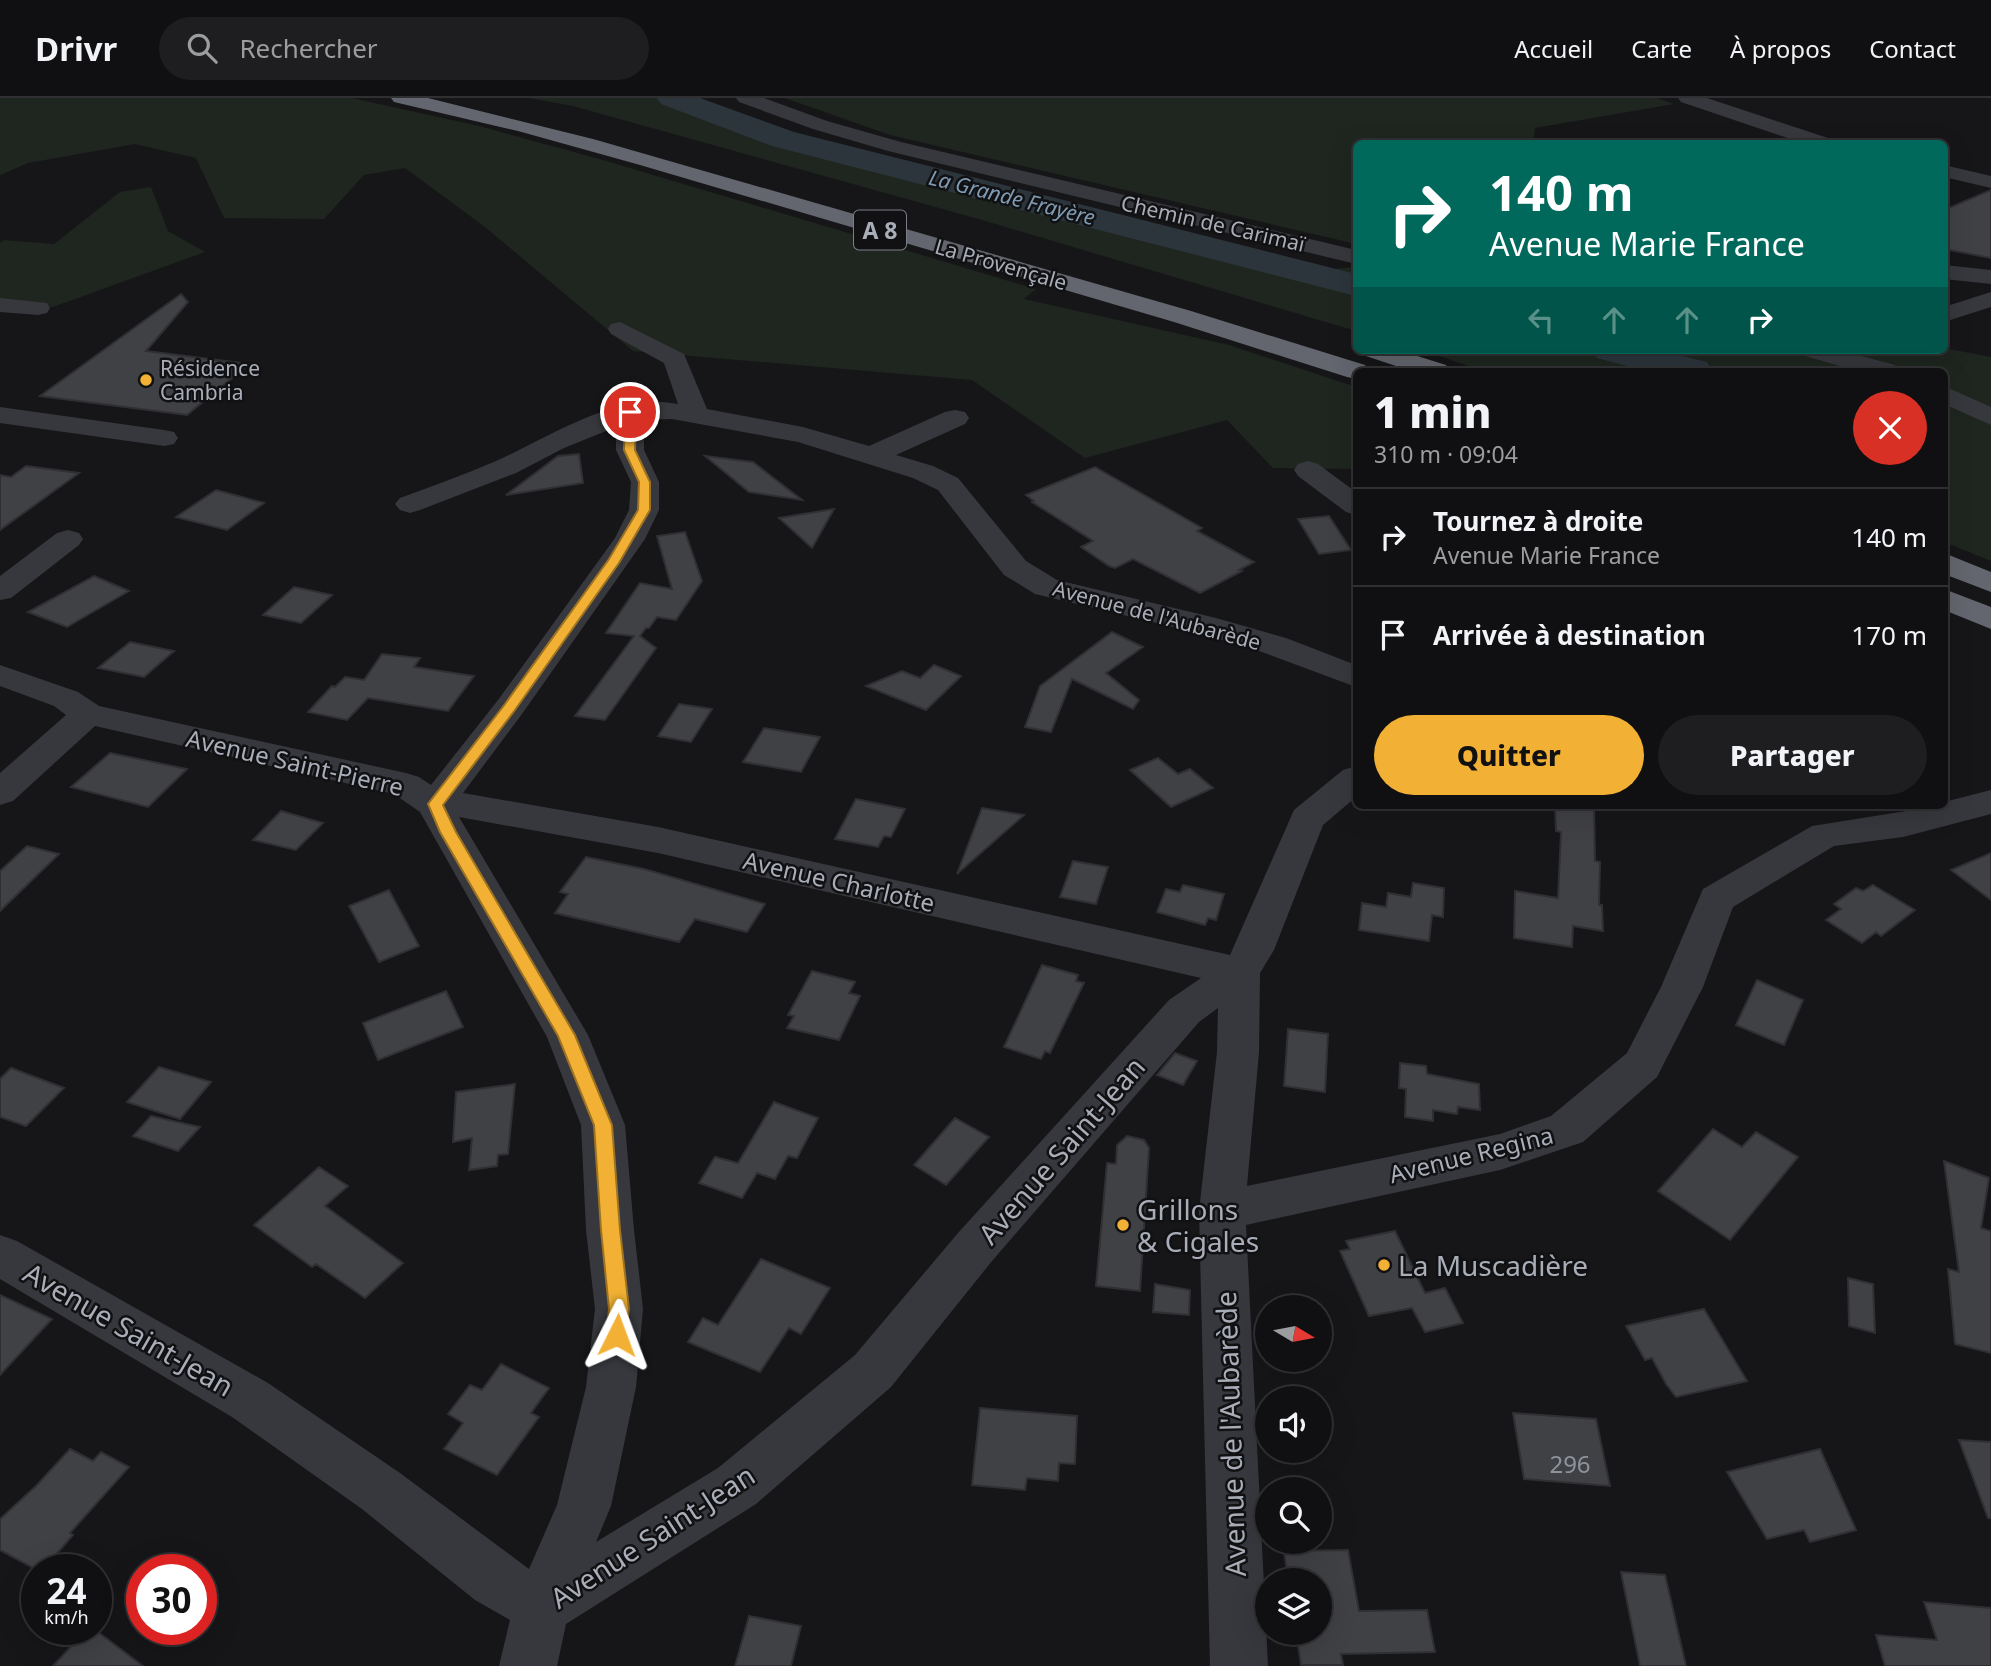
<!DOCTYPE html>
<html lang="fr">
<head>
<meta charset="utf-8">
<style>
  body { margin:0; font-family:"Noto Sans",sans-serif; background:#1e1e20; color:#f1f3f6; height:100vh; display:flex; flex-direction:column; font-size:26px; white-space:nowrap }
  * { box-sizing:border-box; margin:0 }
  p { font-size:23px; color:#9c9d9f }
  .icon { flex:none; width:38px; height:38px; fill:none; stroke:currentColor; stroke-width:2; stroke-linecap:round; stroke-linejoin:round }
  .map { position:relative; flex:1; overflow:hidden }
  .side { position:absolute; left:1353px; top:270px; width:595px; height:441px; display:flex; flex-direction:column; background:#101012; border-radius:10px; box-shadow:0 7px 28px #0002,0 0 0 2px #303032 }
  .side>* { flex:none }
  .hud { position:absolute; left:1353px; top:42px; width:595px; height:214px; border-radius:10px; box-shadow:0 7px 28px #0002,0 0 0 2px #303032; background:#00695c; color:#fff; overflow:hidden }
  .needle { width:46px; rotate:100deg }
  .tools { position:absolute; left:1255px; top:1197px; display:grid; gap:14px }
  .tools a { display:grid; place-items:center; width:77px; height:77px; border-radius:50%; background:#101012; box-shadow:0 7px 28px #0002,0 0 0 2px #303032; font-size:35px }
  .speed { position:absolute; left:21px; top:1456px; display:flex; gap:14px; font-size:35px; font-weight:700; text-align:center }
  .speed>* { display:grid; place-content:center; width:91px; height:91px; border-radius:50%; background:#101012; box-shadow:0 7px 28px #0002,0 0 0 2px #303032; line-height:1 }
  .speed small { font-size:18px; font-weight:400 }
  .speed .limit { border:10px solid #d22; background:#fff; color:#111 }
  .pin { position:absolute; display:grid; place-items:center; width:60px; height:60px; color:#fff; margin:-30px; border:4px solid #fff; border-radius:50%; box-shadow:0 2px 7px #0007 }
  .me { position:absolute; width:77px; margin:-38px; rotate:3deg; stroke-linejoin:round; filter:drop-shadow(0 0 5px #0008) }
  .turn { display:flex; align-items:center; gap:24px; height:147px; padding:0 21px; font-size:32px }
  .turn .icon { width:91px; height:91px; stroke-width:2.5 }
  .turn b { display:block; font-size:49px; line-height:60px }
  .lanes { display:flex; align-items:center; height:66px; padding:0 21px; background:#0003; justify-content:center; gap:35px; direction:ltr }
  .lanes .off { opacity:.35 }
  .round { display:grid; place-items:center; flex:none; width:74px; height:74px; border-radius:37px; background:#1e1e20 }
  .headline { display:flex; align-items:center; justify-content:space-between; height:119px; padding:0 21px }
  h1 { font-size:42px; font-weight:800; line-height:52px }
  .cta { display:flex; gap:14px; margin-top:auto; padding:14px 21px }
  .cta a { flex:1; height:80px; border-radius:42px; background:#f2b134; color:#111; font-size:28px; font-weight:800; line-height:80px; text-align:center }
  .cta a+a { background:#1e1e20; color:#f1f3f6 }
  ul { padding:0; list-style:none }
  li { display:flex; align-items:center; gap:21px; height:98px; padding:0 21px; border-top:2px solid #303032 }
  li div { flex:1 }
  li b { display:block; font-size:26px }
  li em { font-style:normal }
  header { display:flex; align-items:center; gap:42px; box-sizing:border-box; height:98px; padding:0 35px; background:#101012; border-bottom:2px solid #303032 }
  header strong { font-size:33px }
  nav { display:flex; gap:38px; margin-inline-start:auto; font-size:24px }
  .search { width:490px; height:63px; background:#1e1e20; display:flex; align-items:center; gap:18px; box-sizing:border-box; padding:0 24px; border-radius:38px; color:#9c9d9f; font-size:26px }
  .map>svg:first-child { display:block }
  .green { fill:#1e261f }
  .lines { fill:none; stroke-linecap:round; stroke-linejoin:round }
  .river { fill:#2c353c; fill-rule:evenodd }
  .building { fill:#404145; stroke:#303034; stroke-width:2 }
  .minor { fill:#37383d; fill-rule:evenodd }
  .highway { fill:#63666e; fill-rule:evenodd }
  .route { fill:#f2b134; stroke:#9d7322; stroke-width:2 }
  .poi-dot { fill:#f2b134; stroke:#111113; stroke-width:2.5 }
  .labels { text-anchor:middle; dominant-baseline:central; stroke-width:5; stroke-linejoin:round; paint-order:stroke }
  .far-water-label { font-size:21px; font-style:italic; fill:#7f9bb3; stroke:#111113 }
  .far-street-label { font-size:21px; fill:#a8adb8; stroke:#111113 }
  .far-poi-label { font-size:21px; fill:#a8adb8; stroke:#111113; text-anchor:start }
  .shield { fill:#111113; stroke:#7b7e86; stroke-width:2 }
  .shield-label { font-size:23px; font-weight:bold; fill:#a8adb8 }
  .street-label { font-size:24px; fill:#a8adb8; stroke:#111113 }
  .near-number-label { font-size:24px; fill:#8e929b }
  .near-street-label { font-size:28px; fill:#a8adb8; stroke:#111113 }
  .near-poi-label { font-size:28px; fill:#a8adb8; stroke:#111113; text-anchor:start }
</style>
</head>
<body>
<header>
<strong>Drivr</strong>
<div class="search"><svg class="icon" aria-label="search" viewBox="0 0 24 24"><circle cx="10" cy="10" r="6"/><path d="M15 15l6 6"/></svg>Rechercher</div>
<nav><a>Accueil</a><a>Carte</a><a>À propos</a><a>Contact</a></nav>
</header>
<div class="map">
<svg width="1991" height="1568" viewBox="0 0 1991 1568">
  <rect width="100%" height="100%" fill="#161618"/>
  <!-- green -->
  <path class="green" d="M0 0H352L479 28 603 62 1036 191 1024 201 1229 247 1356 289V371L1273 370 1227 322 1085 360 972 282 633 253 485 129 405 70 364 77 324 121 224 120 196 60 135 46 28 65 0 77Z
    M529 0H663L807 52 1290 175 1356 169V233L982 122 573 8Z
    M785 0H1657L1674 6 1535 30 1533 45 1356 46V146L890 37Z
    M151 89 168 133 205 154 53 209 0 203V145L4 142 54 146 120 94Z
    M1944 250 1991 259V463L1944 444V273H1483L1422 252H1944Z"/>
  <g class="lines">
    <!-- river -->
    <path class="river" d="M657 0H700L794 34 1356 176V198L772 48 661 6Z
      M1591 252H1658L1707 264 1713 273H1646L1597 260Z"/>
  </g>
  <!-- building -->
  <path class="building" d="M1991 92V160L1944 151V112Z
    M181 196 188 204 146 253 249 266 187 317 40 298Z
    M579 356 583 385 506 397 558 358Z
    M705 358 753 364 802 402 749 394Z
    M26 368 79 375 0 432V377L11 379Z
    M1095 369 1202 430 1197 433 1254 464 1239 472 1242 473 1200 495 1133 461 1115 470 1109 468 1081 449 1093 443 1032 404 1034 403 1026 397Z
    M216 392 264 405 227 432 176 419Z
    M834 411 812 450 779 420Z
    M1329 418 1351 452 1319 456 1298 421Z
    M685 434 702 483 676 522 657 519 649 530H646L640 538 656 550 605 622 575 618 634 538 606 535 640 485 672 491 657 438Z
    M94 478 129 493 67 529 28 514Z
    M294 489 332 497 301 525 263 517Z
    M1112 534 1143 549 1106 575 1139 602 1133 611 1072 581 1051 634 1025 629 1040 588Z
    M130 544 174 553 144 579 98 570Z
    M382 556 420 560 414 569 474 578 448 613 368 600 347 622 308 614 332 588 335 589 345 579 364 582Z
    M934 567 961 578 926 612 866 588 902 573 920 580Z
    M679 606 712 611 691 644 658 638Z
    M764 630 820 639 801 674 743 664Z
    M110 655 187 671 148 709 71 689Z
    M1158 660 1178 676 1190 671 1213 690 1171 709 1130 672Z
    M856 701 905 711 891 739 884 738 878 749 835 741Z
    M1555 707H1594L1595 763 1600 764 1599 807H1602L1603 833 1573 828 1572 849 1514 840 1515 793 1558 800 1561 734 1556 733Z
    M982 710 1024 717 957 776Z
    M281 713 323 725 296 752 253 742Z
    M27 748 59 756 0 813V773Z
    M1991 755V802L1951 772Z
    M586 759 644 771 765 806 747 834 695 821 679 844 555 815 568 796 560 794Z
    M1073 763 1108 769 1096 806 1060 799Z
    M1413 785 1444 790 1443 819 1432 817 1429 843 1359 832 1362 805 1386 809 1388 795 1411 799Z
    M1183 787 1224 796 1216 822 1208 820 1205 827 1157 814 1166 791 1180 794Z
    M1873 787 1915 812 1881 838 1876 834 1862 845 1826 822 1841 811 1834 806 1856 790 1863 793Z
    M389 792 419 848 379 864 349 808Z
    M1042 867 1078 877 1076 883 1084 885 1050 955 1045 953 1041 961 1004 949Z
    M812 873 855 884 849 895 860 898 839 942 787 930 794 918 788 917Z
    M1757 882 1803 902 1784 947 1736 927Z
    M446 893 463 929 378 962 363 925Z
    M1288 931 1328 936 1325 994 1284 988Z
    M1175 955 1197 963 1183 987 1157 977Z
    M1400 965 1426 968 1427 976 1479 986 1480 1012 1458 1009 1457 1016 1433 1012V1023L1405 1019 1406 991 1399 990Z
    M159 969 211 984 180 1021 127 1004Z
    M11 970 64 990 26 1028 0 1019V981Z
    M515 986 508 1056 498 1057 497 1068 469 1072 472 1040 453 1044 456 994Z
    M774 1004 818 1020 797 1060 788 1058 775 1081 757 1075 742 1100 699 1085 715 1059 738 1065Z
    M151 1018 200 1029 178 1053 133 1038Z
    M955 1020 989 1039 946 1087 914 1067Z
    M1713 1031 1742 1049 1756 1034 1798 1059 1730 1142 1658 1093Z
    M1127 1038 1144 1042 1149 1050 1140 1193 1096 1188 1107 1065 1116 1066 1117 1047Z
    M1944 1063 1989 1080 1981 1130 1991 1133V1255L1955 1246 1948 1171 1959 1174Z
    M319 1069 348 1088 325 1108 403 1165 365 1200 316 1166 312 1169 254 1127Z
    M1395 1133 1425 1195 1445 1190 1463 1225 1425 1234 1412 1210 1369 1218 1340 1153 1350 1151 1346 1143Z
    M761 1161 830 1190 801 1236 789 1230 760 1274 688 1244 703 1220 718 1227Z
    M1848 1180 1873 1186 1875 1235 1849 1228Z
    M1155 1186 1190 1192 1189 1217 1153 1214Z
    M0 1197 52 1221 0 1277Z
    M1704 1211 1747 1283 1676 1299 1666 1286 1652 1260 1645 1262 1626 1228Z
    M501 1266 549 1290 531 1315 539 1319 497 1377 444 1351 463 1325 448 1316 470 1287 482 1292Z
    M980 1310 1077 1318 1075 1366 1059 1365 1058 1383 1027 1380 1025 1392 972 1387Z
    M1513 1315 1596 1321 1610 1388 1524 1381Z
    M1959 1342 1991 1344V1420H1988Z
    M70 1351 93 1363 101 1354 129 1369 70 1435 73 1437 48 1466 42 1472H37L0 1452V1421L37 1387Z
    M1820 1351 1856 1432 1810 1444 1804 1432 1767 1441 1727 1374Z
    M1348 1452 1359 1513 1427 1512 1435 1554 1341 1556 1343 1567H1301L1296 1535H1320V1482H1288L1284 1453Z
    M1621 1474 1665 1477 1686 1568H1640Z
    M1924 1504 1991 1510V1568H1885L1876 1537 1937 1542Z
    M749 1518 801 1528 791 1568H735Z
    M87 1531H94L143 1568H53Z"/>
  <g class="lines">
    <!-- minor -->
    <path class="minor" d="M736 0H764L827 23 901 44 1356 152V166L888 53 813 31 739 4Z
      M1678 0H1707L1834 42 1837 46H1805L1681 4Z
      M1944 67 1991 78V90L1944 79Z
      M1944 167 1991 172V186L1944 181Z
      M1991 194V209L1944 224V209Z
      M0 200 47 205 50 210 47 215 38 217 0 214Z
      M620 224 684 256 707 311 803 329 869 348 945 314 955 312 965 314 969 320 965 326 896 357 933 368 958 380 1026 463 1057 482 1216 520 1286 540 1356 567V589L1262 554 1195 534 1035 496 1004 477 938 392 913 380 798 344 672 321 644 322V352L659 384V412L645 441 522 616 463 695 658 729 1230 857 1294 712 1343 672 1356 668V699L1323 727 1274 852 1260 875 1259 954 1247 1088 1500 1036 1551 1018 1627 955 1661 889 1703 791 1812 728 1944 707V704L1991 692V716L1903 739 1834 748 1733 809 1703 889 1657 979 1583 1044 1500 1072 1246 1127 1268 1568H1210L1199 1113 1217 954 1218 910 1199 924 992 1163 891 1289 756 1406 566 1526 557 1568H499L510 1522 475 1502 362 1411 232 1319 0 1181V1137L17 1143 268 1285 400 1375 529 1471 557 1407 586 1289 595 1211 586 1132 581 1027 547 939 420 714 394 696 95 628 13 703 0 707V675L66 617 54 608 0 588V567L78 594 99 608 406 675 419 679 431 687 498 602 615 440 629 412 631 384 616 352V329L564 350 516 375 420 412 410 415 400 412 395 406 400 400C432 388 464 377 496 363 552 338 614 294 678 306L664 265 611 236 608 231 611 226ZM459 719 658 755 1201 880 1169 902 958 1135 855 1257 718 1370 596 1444 611 1408 636 1289 643 1211 634 1132 625 1027 588 937Z
      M1798 252H1839L1895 267 1899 273H1857L1802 257Z
      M1944 288 1991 309V327L1944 306Z
      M0 309 164 332 174 334 178 340 174 346 164 348 0 325Z
      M1308 363 1318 366 1356 394V417L1346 414 1298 378 1294 372 1298 366Z
      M68 432 79 435 83 441 79 447 11 500 0 502V478L57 435Z"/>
    <!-- highway -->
    <path class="highway" d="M391 0H428L593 41 1191 213 1365 267 1369 273H1356V281L1347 279 1174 224 640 67 518 33 394 4Z
      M1359 252H1398L1446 267 1450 273H1411L1363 257Z
      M1944 455 1991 474V494L1944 476Z
      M1944 491 1991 509V531L1944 512Z"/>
  </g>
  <!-- route -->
  <path class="route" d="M630 310 636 314 635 352 650 384V412L619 465 515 612 443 707 456 734 575 937 612 1027 620 1132 629 1211 624 1244 617 1246 609 1244 606 1237 609 1211 601 1132 594 1027 558 938 440 734 428 706 505 606 609 461 638 412 639 384 624 352 625 314Z"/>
  <!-- markers -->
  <g class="poi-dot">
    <circle cx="146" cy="282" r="7"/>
    <circle cx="1123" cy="1127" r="7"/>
    <circle cx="1384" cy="1167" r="7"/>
  </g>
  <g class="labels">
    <!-- far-water labels -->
    <g class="far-water-label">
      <text transform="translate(1012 99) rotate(14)">La Grande Frayère</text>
    </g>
    <!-- far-street labels -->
    <g class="far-street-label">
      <text transform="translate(1213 125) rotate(13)">Chemin de Carimaï</text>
      <text transform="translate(1001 166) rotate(16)">La Provençale</text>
      <text transform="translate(1157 517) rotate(15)">Avenue de l'Aubarède</text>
    </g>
    <!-- far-poi labels -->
    <g class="far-poi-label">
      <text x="160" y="270">Résidence<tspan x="160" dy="24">Cambria</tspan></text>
    </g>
    <!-- shield labels -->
    <rect class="shield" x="854" y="112.5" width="52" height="39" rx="5"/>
    <g class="shield-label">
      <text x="880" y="132">A 8</text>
    </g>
    <!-- street labels -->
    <g class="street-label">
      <text transform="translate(295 664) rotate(13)">Avenue Saint-Pierre</text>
      <text transform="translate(839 783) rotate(13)">Avenue Charlotte</text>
      <text transform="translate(1471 1056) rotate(-14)">Avenue Regina</text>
    </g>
    <!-- near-number labels -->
    <g class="near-number-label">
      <text x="1570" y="1365">296</text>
    </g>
    <!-- near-street labels -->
    <g class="near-street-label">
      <text transform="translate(1061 1052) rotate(-49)">Avenue Saint-Jean</text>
      <text transform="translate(129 1231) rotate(30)">Avenue Saint-Jean</text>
      <text transform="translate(1230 1336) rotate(-92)">Avenue de l'Aubarède</text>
      <text transform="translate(652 1438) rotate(-33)">Avenue Saint-Jean</text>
    </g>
    <!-- near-poi labels -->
    <g class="near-poi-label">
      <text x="1137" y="1111">Grillons<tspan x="1137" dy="32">&amp; Cigales</tspan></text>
      <text x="1398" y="1167">La Muscadière</text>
    </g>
  </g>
</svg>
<div class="tools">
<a><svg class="needle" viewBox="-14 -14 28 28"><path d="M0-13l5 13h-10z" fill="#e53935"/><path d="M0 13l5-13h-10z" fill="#9c9d9f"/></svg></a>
<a><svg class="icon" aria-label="sound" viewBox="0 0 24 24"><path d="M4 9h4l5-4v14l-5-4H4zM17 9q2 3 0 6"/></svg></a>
<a><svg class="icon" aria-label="search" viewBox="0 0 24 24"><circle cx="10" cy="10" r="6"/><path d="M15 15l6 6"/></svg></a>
<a><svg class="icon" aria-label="layers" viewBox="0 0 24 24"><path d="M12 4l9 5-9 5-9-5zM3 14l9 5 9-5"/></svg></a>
</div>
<div class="speed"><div>24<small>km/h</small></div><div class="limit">30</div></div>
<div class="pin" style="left:630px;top:314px;background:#d93025"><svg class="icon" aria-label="arrive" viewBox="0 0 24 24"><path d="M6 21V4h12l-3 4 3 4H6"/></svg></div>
<svg class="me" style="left:617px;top:1237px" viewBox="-20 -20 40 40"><path d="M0-17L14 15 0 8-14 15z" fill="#f2b134" stroke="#fff" stroke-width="4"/></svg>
<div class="hud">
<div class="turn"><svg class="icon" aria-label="right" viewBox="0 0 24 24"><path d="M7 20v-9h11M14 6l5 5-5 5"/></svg><div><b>140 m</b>Avenue Marie France</div></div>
<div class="lanes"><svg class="icon off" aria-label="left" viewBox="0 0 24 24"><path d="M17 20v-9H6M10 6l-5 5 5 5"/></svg><svg class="icon off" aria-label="ahead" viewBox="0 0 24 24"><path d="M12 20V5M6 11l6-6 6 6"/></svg><svg class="icon off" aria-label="ahead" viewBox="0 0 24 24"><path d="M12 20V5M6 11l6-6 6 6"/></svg><svg class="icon" aria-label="right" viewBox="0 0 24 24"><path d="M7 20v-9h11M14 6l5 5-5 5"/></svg></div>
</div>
<section class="side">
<div class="headline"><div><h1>1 min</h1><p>310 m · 09:04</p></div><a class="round" style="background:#d93025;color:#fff"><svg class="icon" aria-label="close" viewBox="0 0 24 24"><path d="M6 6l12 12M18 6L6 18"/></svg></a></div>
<ul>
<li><svg class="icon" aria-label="right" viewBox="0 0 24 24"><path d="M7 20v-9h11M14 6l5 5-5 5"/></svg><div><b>Tournez à droite</b><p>Avenue Marie France</p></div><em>140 m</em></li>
<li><svg class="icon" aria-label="arrive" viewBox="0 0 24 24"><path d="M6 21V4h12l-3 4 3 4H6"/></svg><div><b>Arrivée à destination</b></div><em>170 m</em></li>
</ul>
<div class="cta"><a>Quitter</a><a>Partager</a></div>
</section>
</div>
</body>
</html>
